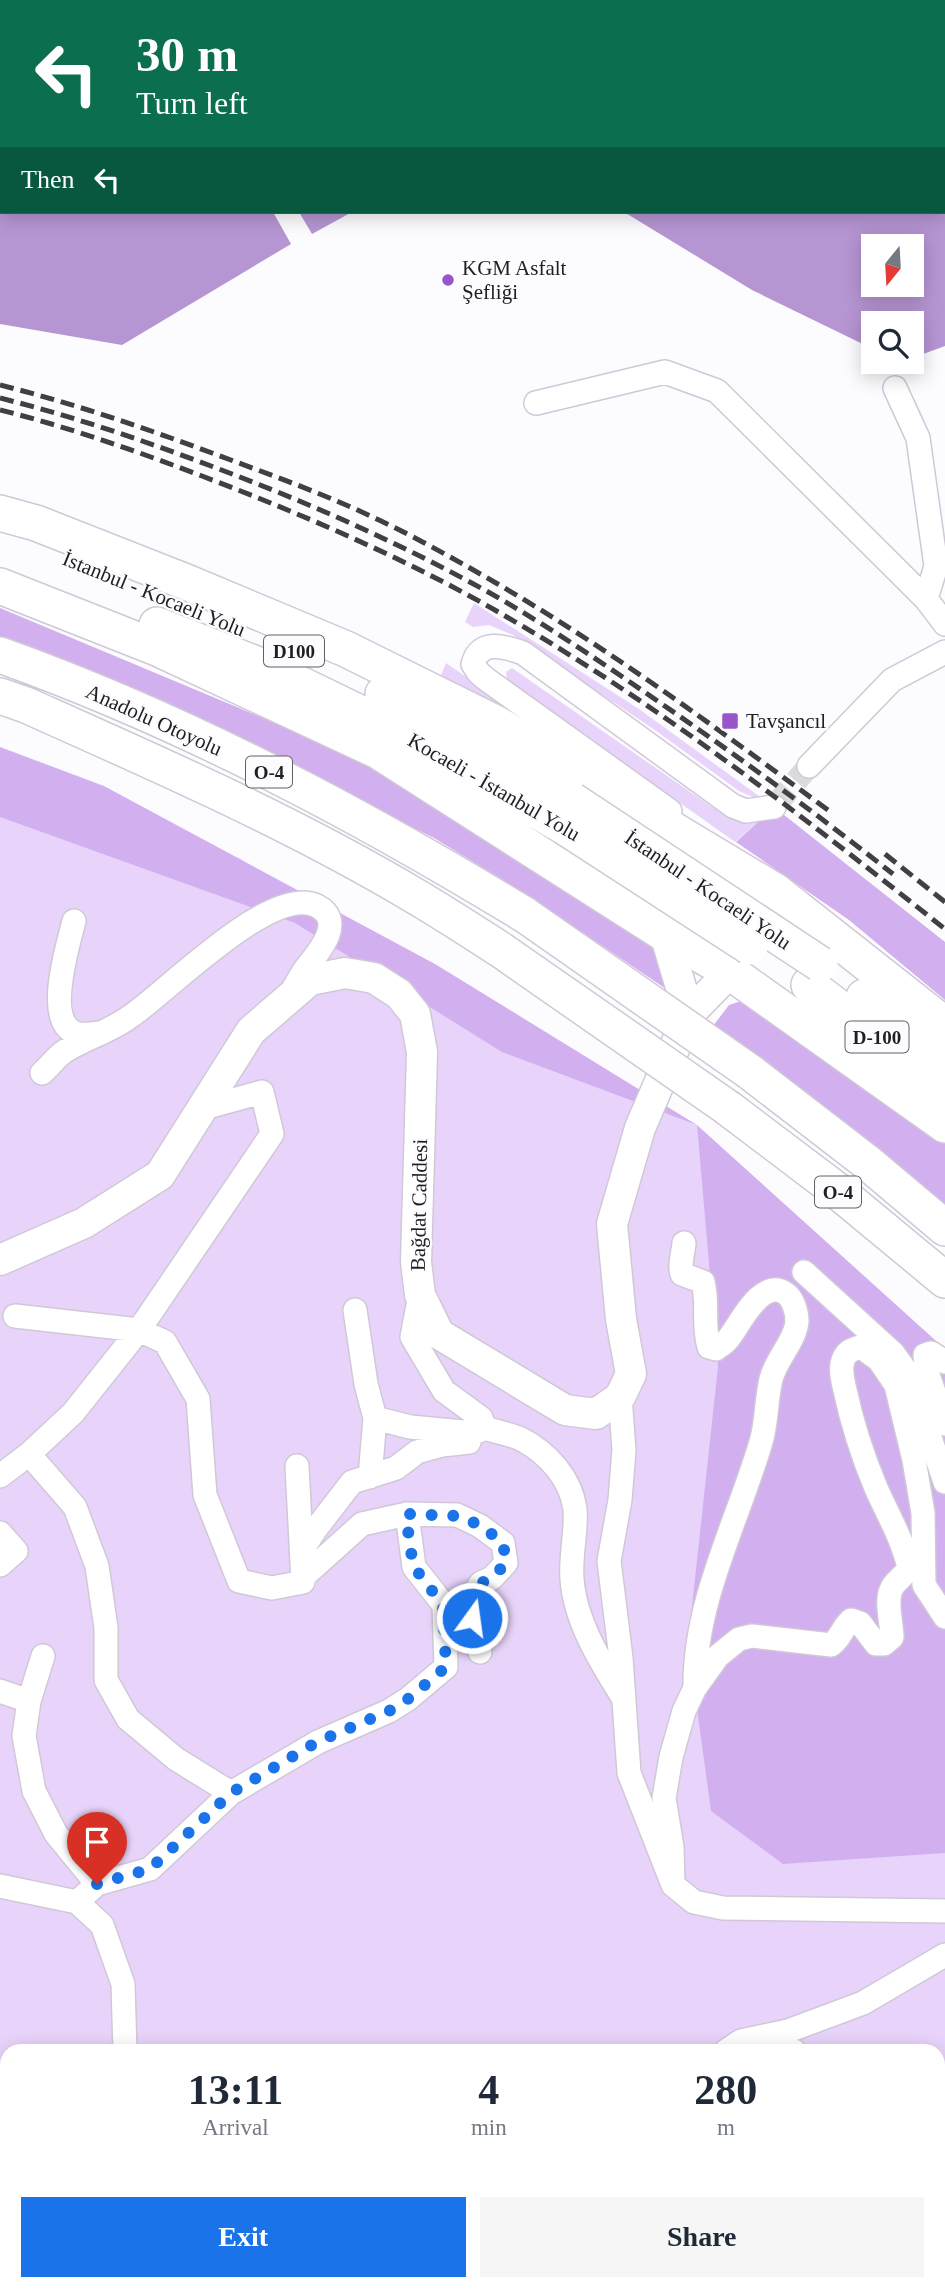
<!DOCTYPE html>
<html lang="en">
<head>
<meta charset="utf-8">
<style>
  body { margin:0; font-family:"Times New Roman",serif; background:#f6f6f7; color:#1f2937; height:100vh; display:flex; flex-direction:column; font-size:26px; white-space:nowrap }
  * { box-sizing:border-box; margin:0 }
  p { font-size:23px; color:#747a83 }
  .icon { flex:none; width:38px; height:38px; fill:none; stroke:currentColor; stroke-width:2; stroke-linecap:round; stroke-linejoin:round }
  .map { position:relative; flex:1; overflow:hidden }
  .drawer { position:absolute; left:0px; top:2044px; width:945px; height:247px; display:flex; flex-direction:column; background:#fff; border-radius:21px 21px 0 0; box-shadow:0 4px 18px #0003 }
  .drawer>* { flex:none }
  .guide { position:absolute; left:0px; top:0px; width:945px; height:214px; box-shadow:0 4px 18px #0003; background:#0b6e4f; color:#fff; overflow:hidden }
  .needle { width:46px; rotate:198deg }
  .fabs { position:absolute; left:861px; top:234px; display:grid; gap:14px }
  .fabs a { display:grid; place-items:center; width:63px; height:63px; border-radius:0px; background:#fff; box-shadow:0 4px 18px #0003; font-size:35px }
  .pin { position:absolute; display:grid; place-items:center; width:60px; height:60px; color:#fff; margin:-72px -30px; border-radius:50% 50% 50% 0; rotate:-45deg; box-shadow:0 0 7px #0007 }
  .pin .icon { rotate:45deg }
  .me { position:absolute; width:77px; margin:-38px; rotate:14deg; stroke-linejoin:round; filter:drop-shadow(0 0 5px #0008) }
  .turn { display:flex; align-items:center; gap:24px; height:147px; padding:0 21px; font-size:32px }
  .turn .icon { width:91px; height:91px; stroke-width:2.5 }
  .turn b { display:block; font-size:49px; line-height:60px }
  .then { display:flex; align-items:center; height:66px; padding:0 21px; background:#0003; gap:14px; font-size:26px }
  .eta { display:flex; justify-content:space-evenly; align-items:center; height:119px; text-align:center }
  .eta b { font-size:42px; font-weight:700; line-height:49px }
  .cta { display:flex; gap:14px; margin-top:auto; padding:14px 21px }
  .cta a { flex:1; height:80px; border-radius:0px; background:#1a73e8; color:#fff; font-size:28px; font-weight:700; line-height:80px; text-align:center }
  .cta a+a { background:#f6f6f7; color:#1f2937 }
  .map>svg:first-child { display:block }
  .green { fill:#e8d4fa }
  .forest { fill:#d2b0f0 }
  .water { fill:#b695d3; fill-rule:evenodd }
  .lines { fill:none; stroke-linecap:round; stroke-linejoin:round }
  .minor-tunnel { stroke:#dbdadd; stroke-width:23; stroke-dasharray:23 11; stroke-linecap:butt }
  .minor-casing { stroke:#d0c8d7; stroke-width:26 }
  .major-casing { stroke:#d0c8d7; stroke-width:33 }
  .highway-casing { stroke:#d0c8d7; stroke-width:38 }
  .minor { stroke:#fff; stroke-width:23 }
  .major { stroke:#fff; stroke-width:30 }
  .highway { stroke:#fff; stroke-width:35 }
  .rail { stroke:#413f43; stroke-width:5; stroke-dasharray:14 7; stroke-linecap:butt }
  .highway-bridge-casing { stroke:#d0c8d7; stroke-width:38; stroke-linecap:butt }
  .highway-bridge { stroke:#fff; stroke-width:35 }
  .route { stroke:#1a73e8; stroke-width:12; stroke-dasharray:0 21.6 }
  .poi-dot { fill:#9854c9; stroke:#fcfbfe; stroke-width:2.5 }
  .labels { text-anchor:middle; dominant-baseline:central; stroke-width:5; stroke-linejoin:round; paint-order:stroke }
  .shield { fill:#fcfbfe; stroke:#636065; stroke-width:2 }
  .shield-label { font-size:19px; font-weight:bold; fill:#211e23 }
  .poi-label { font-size:21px; fill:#211e23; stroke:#fcfbfe; text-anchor:start }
  .street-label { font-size:21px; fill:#211e23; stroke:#fcfbfe }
</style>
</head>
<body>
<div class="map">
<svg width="945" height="2290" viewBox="0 0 945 2290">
  <rect width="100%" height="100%" fill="#fcfbfe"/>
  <!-- green -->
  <path class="green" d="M474 603 639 709 774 807 735 842 507 680 506 672 512 668 712 807 741 822 773 806 739 791 652 728 513 635 489 625 473 627 465 622Z
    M446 663 596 766 439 680Z
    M0 778 239 858 475 1019 697 1125 781 1258 945 1813V2264L938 2270V2051H7V2284H921L913 2290H0Z"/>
  <!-- forest -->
  <path class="forest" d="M0 608 385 769 658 944 678 997 518 889 434 838 167 705 65 660 0 637Z
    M0 747 104 786 435 964 697 1125 945 1349V1853L783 1864 711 1811 688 1643 718 1367 697 1125 502 1052 295 923 0 817Z
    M774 807 945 942V1000L849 920 736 842Z
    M744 1000 945 1134V1205L839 1118 713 1026 729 1005Z
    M945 2175V2290H780L789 2284H938V2179Z"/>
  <!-- water -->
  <path class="water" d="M0 0H945V346L912 358V324H873V349L752 290 624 212H943V2H2V212H273L291 244 122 345 0 324ZM873 247H912V285H873Z
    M299 212H352L312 234Z"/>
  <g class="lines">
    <!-- minor-tunnel -->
    <path class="minor-tunnel" d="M774 807 809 766"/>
    <!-- minor casing -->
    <g class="minor-casing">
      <path id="minor" d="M895 388 918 438 936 566 926 599
        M536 403 665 372 717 391 926 599 945 624
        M809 766 892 680 945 652
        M670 811 486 679 478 672 473 664C480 639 504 646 523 653L733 806 746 811 774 807
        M74 921C68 945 45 1017 73 1032 80 1036 92 1034 100 1033
        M42 1073C50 1066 57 1056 65 1051 86 1038 111 1031 131 1016 168 991 272 883 317 906 346 921 319 952 306 968 301 975 297 983 292 991
        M684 1243C683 1254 679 1265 682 1274L703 1282C709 1306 702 1323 709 1347L716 1349C720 1346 725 1343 728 1339 740 1325 760 1278 785 1293 793 1298 797 1312 797 1321 796 1340 776 1359 771 1379 766 1400 767 1422 761 1442 737 1523 694 1602 695 1688
        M804 1272 893 1353 909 1375 945 1482
        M355 1310 366 1384 375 1418 410 1427 474 1433 485 1428 481 1418 444 1391 412 1337 420 1295
        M15 1316 139 1330 165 1342 198 1399 205 1495 239 1581 272 1588 303 1582 297 1466
        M945 1362 931 1353 925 1355 927 1372 945 1424
        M620 1397 624 1450 620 1500 609 1561 621 1658 629 1773 673 1885 694 1902 723 1908 945 1911
        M485 1428C497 1432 510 1434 521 1439 548 1453 571 1479 575 1509 577 1531 570 1556 572 1579 575 1621 600 1661 622 1696
        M29 1454 75 1507 97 1566 106 1628V1680L128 1719 176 1759 231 1793
        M0 1476 29 1454 73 1413 139 1330 272 1134 262 1092 204 1108
        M370 1477 375 1418
        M0 1533 16 1551 0 1565
        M302 1550 315 1530 352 1482 396 1468 417 1452 442 1445 469 1442
        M303 1577 362 1524 407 1514 457 1515 480 1526 503 1543 506 1563 492 1578 481 1583 475 1592 472 1618 480 1652
        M43 1656 29 1701 24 1736 34 1791 56 1834 97 1884
        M0 1691 29 1701
        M673 1885 672 1847 664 1798 671 1757 684 1711 695 1688 718 1656 739 1639 752 1636 831 1645C842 1637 841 1629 851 1620L860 1623 876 1644H884L892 1637C892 1622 884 1599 893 1586 898 1579 904 1576 909 1568 903 1540 888 1515 876 1488 863 1457 852 1423 845 1390 843 1381 839 1368 844 1358 847 1351 853 1349 861 1347L879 1360 896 1385 914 1460 923 1513 924 1585 945 1617
        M0 1886 77 1902 97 1884 150 1869 231 1793 318 1742 389 1711 408 1699 446 1667 444 1605 414 1567 407 1514
        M77 1902 102 1925 123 1984 125 2051
        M756 2043 794 2051
        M726 2051 741 2041 788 2031 863 2003 945 1955
        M938 2124 945 2119
        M58 2290 60 2284
        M449 2290 458 2284
        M695 2290 703 2284"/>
    </g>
    <!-- major casing -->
    <g class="major-casing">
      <path id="major" d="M665 934 689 1014 730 972
        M0 1260 84 1223 160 1175 251 1031 310 980 345 973 374 978 399 994 415 1014 422 1052 416 1262 420 1295 439 1334 565 1410 596 1414 620 1397 631 1374 621 1319 612 1224 640 1128 689 1014"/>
    </g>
    <!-- highway casing -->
    <g class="highway-casing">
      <path id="highway" d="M0 513 36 523 186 582 346 649 497 724 775 891 945 1025
        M0 586 157 648 378 751 665 934 730 972 945 1125
        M157 625 271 670 403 734 565 827
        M0 655C184 721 358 813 525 915
        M383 694 416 710 572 800
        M0 696 26 705C158 764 291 822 415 896 444 913 473 932 501 950
        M809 985 945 1089
        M864 997 945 1057
        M750 1072 868 1163 945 1228
        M728 1108 835 1189 945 1280"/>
    </g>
    <!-- minor -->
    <use href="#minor" class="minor"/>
    <!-- major -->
    <use href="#major" class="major"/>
    <!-- highway -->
    <use href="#highway" class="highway"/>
    <!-- rail -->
    <path class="rail" d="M0 385C72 403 142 427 212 453 268 474 325 494 379 520 419 539 458 561 496 583 613 651 723 733 832 813
      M0 398C72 416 142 440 211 466 307 502 400 543 490 593 548 626 604 664 659 702 739 757 817 814 893 874
      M0 410C69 427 136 451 202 476 299 513 395 554 486 605 649 697 799 813 945 929
      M885 854 945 902"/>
    <!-- highway-bridge casing -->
    <g class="highway-bridge-casing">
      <path id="highway-bridge" d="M572 800 820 964
        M565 827 750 947
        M525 915 750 1072
        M501 950 728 1108"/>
    </g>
    <!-- highway-bridge -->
    <use href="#highway-bridge" class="highway-bridge"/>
  </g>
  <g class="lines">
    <!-- route -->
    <path class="route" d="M97 1884 150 1869 231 1793 317 1742 389 1711 408 1699 446 1667 443 1605 414 1567 409 1542 407 1514 457 1516 480 1525 503 1543 506 1563 492 1578 481 1583 475 1592 472 1618"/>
  </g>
  <!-- markers -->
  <g class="poi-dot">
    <circle cx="448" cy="280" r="7"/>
    <rect x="721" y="712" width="18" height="18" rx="3.5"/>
  </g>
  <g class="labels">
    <!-- shield labels -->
    <g class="shield">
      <rect x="264" y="635.5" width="60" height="31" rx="5"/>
      <rect x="246" y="756.5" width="46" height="31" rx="5"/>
      <rect x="845.5" y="1021.5" width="63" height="31" rx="5"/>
      <rect x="815" y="1176.5" width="46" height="31" rx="5"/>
    </g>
    <g class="shield-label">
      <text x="294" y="651">D100</text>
      <text x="269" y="772">O-4</text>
      <text x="877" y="1037">D-100</text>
      <text x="838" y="1192">O-4</text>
    </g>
    <!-- poi labels -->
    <g class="poi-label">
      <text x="462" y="268">KGM Asfalt<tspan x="462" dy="24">Şefliği</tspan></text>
      <text x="746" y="721">Tavşancıl</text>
    </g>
    <!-- street labels -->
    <g class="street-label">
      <text transform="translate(154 594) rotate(22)">İstanbul - Kocaeli Yolu</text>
      <text transform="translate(154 720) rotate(24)">Anadolu Otoyolu</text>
      <text transform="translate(494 787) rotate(30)">Kocaeli - İstanbul Yolu</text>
      <text transform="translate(708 890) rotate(34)">İstanbul - Kocaeli Yolu</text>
      <text transform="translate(419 1205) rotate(-89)">Bağdat Caddesi</text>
    </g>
  </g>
</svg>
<div class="fabs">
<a><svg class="needle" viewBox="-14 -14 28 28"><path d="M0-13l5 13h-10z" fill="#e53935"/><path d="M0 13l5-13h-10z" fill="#747a83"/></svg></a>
<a><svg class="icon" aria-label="search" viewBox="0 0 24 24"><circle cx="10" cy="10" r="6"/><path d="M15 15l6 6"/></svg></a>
</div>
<div class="pin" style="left:97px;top:1884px;background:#d93025"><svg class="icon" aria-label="arrive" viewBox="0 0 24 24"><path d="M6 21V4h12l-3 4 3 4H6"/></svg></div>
<svg class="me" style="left:472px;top:1618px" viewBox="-20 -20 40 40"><circle r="17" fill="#1a73e8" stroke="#fff" stroke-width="3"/><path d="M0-11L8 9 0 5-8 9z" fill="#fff"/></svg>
<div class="guide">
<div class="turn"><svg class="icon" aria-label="left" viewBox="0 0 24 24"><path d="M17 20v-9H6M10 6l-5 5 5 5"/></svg><div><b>30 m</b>Turn left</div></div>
<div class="then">Then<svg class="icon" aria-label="left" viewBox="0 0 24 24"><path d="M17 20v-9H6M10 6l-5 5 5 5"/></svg></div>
</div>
<section class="drawer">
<div class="eta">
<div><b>13:11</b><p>Arrival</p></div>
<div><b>4</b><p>min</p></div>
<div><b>280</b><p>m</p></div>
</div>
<div class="cta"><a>Exit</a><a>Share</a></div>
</section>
</div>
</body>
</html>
